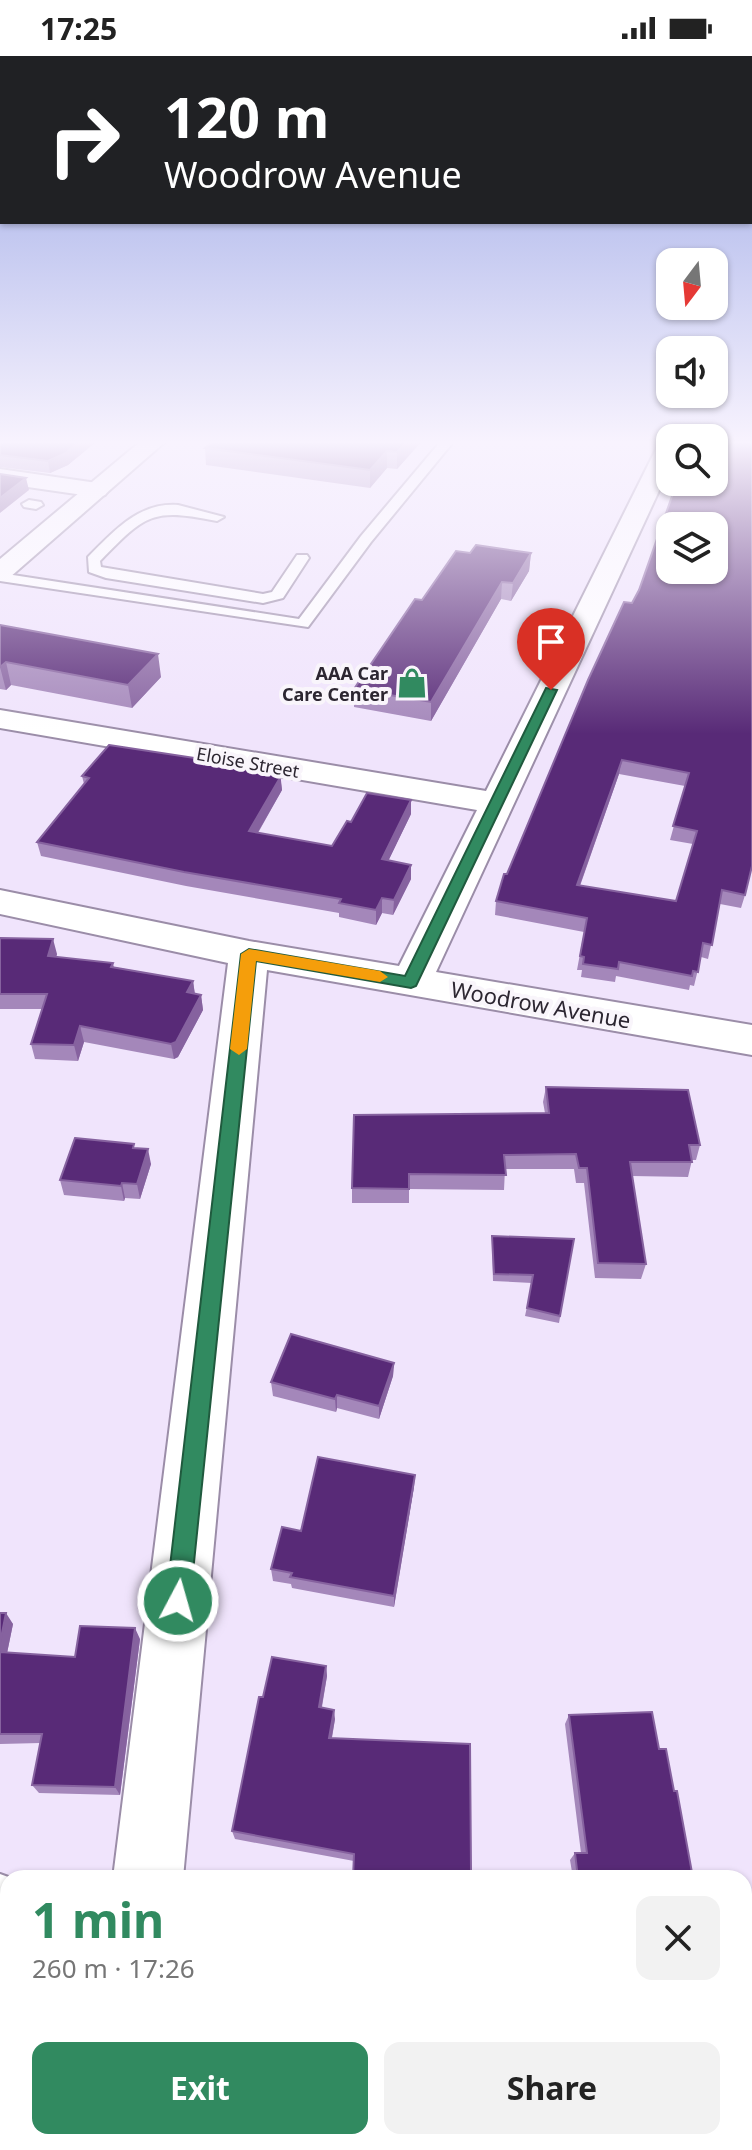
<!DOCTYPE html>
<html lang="en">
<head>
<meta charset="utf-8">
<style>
  body { margin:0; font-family:"Noto Sans",sans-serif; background:#f2f2f2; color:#222; height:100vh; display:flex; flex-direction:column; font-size:30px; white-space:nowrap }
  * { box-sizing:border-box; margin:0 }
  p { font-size:26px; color:#767676 }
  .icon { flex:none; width:44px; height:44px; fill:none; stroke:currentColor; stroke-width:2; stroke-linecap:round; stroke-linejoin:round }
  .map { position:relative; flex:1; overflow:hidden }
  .sheet { position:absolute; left:0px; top:1814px; width:752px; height:280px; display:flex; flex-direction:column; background:#fff; border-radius:24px 24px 0 0; box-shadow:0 2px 6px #0004 }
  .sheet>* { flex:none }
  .guide { position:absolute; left:0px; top:0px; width:752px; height:168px; box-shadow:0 2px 6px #0004; background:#202124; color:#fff; overflow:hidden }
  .needle { width:52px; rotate:196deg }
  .fabs { position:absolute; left:656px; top:192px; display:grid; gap:16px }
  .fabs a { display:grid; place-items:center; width:72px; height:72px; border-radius:16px; background:#fff; box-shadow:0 2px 6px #0004; font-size:40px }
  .pin { position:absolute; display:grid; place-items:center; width:68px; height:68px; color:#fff; margin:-82px -34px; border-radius:50% 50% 50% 0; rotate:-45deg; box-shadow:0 0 8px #0007 }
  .pin .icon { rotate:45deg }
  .me { position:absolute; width:88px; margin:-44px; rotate:6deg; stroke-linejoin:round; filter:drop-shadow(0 0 6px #0008) }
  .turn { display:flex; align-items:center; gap:28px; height:168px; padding:0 32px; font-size:36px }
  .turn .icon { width:104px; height:104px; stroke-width:2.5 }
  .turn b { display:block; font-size:56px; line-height:68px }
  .round { display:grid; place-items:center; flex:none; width:84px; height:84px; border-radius:16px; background:#f2f2f2 }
  .summary { display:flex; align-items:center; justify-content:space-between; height:136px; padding:0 32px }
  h1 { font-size:48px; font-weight:700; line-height:60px; color:#318a60 }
  .primary-button { display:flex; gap:16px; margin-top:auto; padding:16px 32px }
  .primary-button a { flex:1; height:92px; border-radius:16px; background:#318a60; color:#fff; font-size:32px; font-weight:700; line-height:92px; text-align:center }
  .primary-button a+a { background:#f2f2f2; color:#222 }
  .status { display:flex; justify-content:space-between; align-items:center; height:56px; padding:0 40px; background:#fff; direction:ltr }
  .status svg { height:22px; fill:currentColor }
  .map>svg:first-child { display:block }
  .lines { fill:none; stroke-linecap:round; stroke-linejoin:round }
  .lane-casing { stroke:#9b8da8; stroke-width:4 }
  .street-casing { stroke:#9b8da8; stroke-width:4 }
  .primary-casing { stroke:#9b8da8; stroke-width:4 }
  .lane { fill:#fff; fill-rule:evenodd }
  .street { fill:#fff; fill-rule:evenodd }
  .primary { fill:#fff; fill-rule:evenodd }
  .wall { fill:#a487ba; fill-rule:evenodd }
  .shaded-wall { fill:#86629f }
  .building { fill:#582a77; stroke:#86629f; stroke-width:2; fill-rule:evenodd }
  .route { fill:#318a60; stroke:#205a3e; stroke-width:2 }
  .slow { fill:#f59e0b }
  .labels { text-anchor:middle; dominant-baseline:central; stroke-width:8; stroke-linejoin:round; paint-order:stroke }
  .far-poi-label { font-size:18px; font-weight:bold; fill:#2c2631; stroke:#f9f5fb; text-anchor:end }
  .far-street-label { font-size:18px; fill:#2c2631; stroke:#f9f5fb }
  .street-label { font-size:22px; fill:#2c2631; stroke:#f9f5fb }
</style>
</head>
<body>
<div class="status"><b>17:25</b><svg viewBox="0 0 49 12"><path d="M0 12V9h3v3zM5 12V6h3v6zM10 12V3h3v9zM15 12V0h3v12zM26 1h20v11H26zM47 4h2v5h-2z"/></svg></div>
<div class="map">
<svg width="752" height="2094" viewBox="0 0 752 2094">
  <rect width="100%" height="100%" fill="#f0e4fc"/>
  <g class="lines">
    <!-- lane casing -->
    <g class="lane-casing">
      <path id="lane" d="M441 385H454L371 486 308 571 0 525V517L299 563 361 480Z
        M29 444 41 446 43 449 36 453 24 451 22 448Z
        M178 449 224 461 217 465C152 452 146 458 100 505L101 511 263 538 272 536 297 499H307L309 502 283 542 263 547 106 522 89 516 88 501C114 475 139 446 178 449Z
        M128 2086H170L169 2094H127Z"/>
    </g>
    <!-- street casing -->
    <g class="street-casing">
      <path id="street" d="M660 385H670V411L436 916 752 969V999L267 914 183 1822H113L228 907 0 858V834L249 885 399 910 477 754 0 672V654L486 735Z
        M0 413 97 427 105 429 109 434 105 439 97 441 0 427Z
        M0 1818 11 1822H8V1891L0 1888Z
        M580 2086H675L678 2094H583Z"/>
    </g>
    <!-- primary casing -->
    <g class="primary-casing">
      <path id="primary" d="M141 385H166L9 522 0 524V503Z"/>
    </g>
    <!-- lane -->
    <use href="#lane" class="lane"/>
    <!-- street -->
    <use href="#street" class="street"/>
    <!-- primary -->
    <use href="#primary" class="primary"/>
  </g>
  <!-- wall -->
  <path class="wall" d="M0 385H97L68 409 50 417 0 411Z
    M213 385H422L397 413 387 412 370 432 206 409 205 392Z
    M470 497H531L529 515 511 545 501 543 431 665 354 651V633L422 544Z
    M639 534 745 839 741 852 720 848 708 903 701 901 694 930 690 929 689 934 616 920 615 926 581 921 582 914H577L584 876 495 859 496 845 507 818 632 547ZM619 718 685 730 670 784 693 788 676 845 580 830Z
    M0 569 161 621 132 652 11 629 6 634 0 633Z
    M82 720H280L282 734 258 777 332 790 351 766 411 758 388 805 411 809V823L393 859 382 857 376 869 339 861V857L186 830 41 800 37 786 84 728Z
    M0 882 57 898 56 901 113 907 114 911 193 925 195 938 201 939 203 954 178 1001 174 1003 84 986 78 1005 35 1003 31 988 42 953H0Z
    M546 1031 700 1089 696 1104H692L688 1121 632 1120 646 1208 641 1223 595 1222 584 1127H576L574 1113H505L504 1134 409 1133V1147H352V1132L545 1057 543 1046Z
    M136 1092 151 1108 140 1143 125 1142 124 1145 64 1139 60 1124Z
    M492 1180 574 1183 559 1267 525 1260 532 1227 493 1225 492 1188Z
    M394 1307 393 1320 379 1363 337 1352 336 1356 273 1340 271 1326Z
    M414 1431 394 1551 292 1532 291 1528 273 1525 271 1513 301 1475Z
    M0 1557 13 1568 7 1597 75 1601 140 1583 120 1739 39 1737 32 1729 40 1687 0 1688Z
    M326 1610 327 1620 322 1651 335 1663 332 1682 471 1815 469 1822H353L354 1805 235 1783 232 1775 263 1641Z
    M569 1659 659 1693 674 1735 693 1822H573L570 1804 575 1797H581L565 1668Z"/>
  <!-- shaded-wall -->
  <path class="shaded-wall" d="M80 385H97L68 409 50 417 48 405Z
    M408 385H422L397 413V396Z
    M387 395V412L370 432V414Z
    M26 422 29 434 0 457V442Z
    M531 497 529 515 511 545 513 527Z
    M502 526 501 543 431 665V646Z
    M158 598 161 621 132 652 128 629Z
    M6 606 11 629 6 634 0 611Z
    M622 704 619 718 575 843 577 829Z
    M280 715 282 734 250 790 249 775Z
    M411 744V758L382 818V803Z
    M411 809V823L393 859 394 844Z
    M382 842V857L376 869V854Z
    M53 883 57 898 52 915 48 900Z
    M193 925 195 940 187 936Z
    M201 939 203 954 178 1001 174 1003 171 988Z
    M80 970 84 986 78 1005 74 989Z
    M148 1093 151 1108 140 1143 137 1128Z
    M122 1127 125 1142 124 1145 121 1130Z
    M394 1307 393 1320 379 1363V1350Z
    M337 1339V1352L336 1356 335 1343Z
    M415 1419 414 1431 394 1551V1540Z
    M6 1557 13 1568 5 1607 0 1599V1587Z
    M135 1572 140 1583 120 1739 115 1731Z
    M326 1610 327 1620 320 1660 319 1651Z
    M334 1654 335 1663 330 1691 329 1682Z
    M94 2086H103V2094H93Z"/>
  <!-- building -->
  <path class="building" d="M0 385H80L66 397 48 405 0 399Z
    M213 385H408L397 396 387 395 370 414 205 392Z
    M714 385H752V810L745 839 722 834 712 889 703 887 698 916 693 915 692 920 619 906 618 913 583 908 584 901 580 900 587 862 496 845 504 818H507L588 624 624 546 632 547 639 534 677 426H714ZM670 470H714V514H670ZM622 704 689 717 673 770 697 775 676 845 577 829Z
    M0 418 26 422 0 442Z
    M476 489 531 497 513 527 502 526 431 646 354 633 415 543 422 544 456 495 470 497Z
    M0 569 158 598 128 629 6 606 0 611Z
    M109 689 280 715 277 720H281L249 775 332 790 347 765 351 766 367 737 411 744 382 803 411 809 394 844 382 842 376 854 339 847 341 843 184 816 37 786 89 722 82 720Z
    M0 882 53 883 48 900 113 907 111 911 193 925 187 936 201 939 176 986 171 988 80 970 74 989 31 988 47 938H0Z
    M546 1031 688 1034 700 1089H689L692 1106H630L646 1208 598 1207 587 1112H579L576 1098 504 1099 506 1119 409 1118V1133L352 1132 354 1059 549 1057Z
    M75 1082 134 1088 133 1092 148 1093 137 1128 122 1127 121 1130 60 1124Z
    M492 1180 574 1183 560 1260 527 1252 533 1219 494 1218Z
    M291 1278 394 1307 379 1350 337 1339 335 1343 271 1326Z
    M318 1401 415 1419 394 1540 290 1521 292 1517 271 1513 282 1471 301 1475Z
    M0 1557H6L0 1587Z
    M80 1570 135 1572 115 1731 32 1729 42 1678H0V1596L75 1601Z
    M272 1601 326 1610 319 1651 334 1654 329 1682 470 1688 471 1815H455V1822H353L354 1798 232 1775 259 1641H263Z
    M652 1656 659 1693H666L674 1735H677L693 1822H578L575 1797H587L569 1659Z
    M0 2077H8V2086H94L93 2094H0Z"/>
  <!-- sky -->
  <linearGradient id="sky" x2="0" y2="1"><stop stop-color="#95a3e4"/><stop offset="0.57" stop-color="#f8f3fe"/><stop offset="1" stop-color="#f8f3fe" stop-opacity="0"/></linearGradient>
  <rect width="752" height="678" fill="url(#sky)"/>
  <!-- route -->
  <path class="route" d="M546 632 557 634 416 930 411 932 256 905 190 1545 187 1554 178 1557 169 1554 166 1545 241 898 249 893 405 920Z"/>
  <!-- slow -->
  <path class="slow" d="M249 893 380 915 388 921 380 926 256 905 247 993 239 999 230 993 241 898Z"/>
  <!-- icons -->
  <defs>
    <g id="shop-bare" transform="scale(2.4)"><path d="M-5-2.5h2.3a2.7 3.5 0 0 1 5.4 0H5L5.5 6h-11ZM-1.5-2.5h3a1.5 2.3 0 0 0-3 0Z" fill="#318a60" stroke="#f9f5fb" stroke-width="2.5" paint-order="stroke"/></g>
  </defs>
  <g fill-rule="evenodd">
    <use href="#shop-bare" x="412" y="627"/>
  </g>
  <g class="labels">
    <!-- far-poi labels -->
    <g class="far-poi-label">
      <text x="388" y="617">AAA Car<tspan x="388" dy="21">Care Center</tspan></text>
    </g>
    <!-- far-street labels -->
    <g class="far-street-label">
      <text transform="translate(248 706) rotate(10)">Eloise Street</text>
    </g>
    <!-- street labels -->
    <g class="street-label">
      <text transform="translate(541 948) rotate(10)">Woodrow Avenue</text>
    </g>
  </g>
</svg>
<div class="fabs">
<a><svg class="needle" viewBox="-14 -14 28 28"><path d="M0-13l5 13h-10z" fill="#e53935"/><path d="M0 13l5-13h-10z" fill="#767676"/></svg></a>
<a><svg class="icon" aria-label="sound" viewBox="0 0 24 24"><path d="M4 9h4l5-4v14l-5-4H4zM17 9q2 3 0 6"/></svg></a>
<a><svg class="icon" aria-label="search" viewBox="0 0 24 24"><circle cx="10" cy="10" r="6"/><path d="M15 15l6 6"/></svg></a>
<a><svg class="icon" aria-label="layers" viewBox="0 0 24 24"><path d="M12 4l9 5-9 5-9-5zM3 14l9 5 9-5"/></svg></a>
</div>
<div class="pin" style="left:551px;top:634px;background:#d93025"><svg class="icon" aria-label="arrive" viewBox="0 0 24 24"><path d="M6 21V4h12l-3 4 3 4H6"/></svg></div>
<svg class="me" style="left:178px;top:1545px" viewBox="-20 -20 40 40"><circle r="17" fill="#318a60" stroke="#fff" stroke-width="3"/><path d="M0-11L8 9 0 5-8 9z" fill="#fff"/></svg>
<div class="guide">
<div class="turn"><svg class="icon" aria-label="right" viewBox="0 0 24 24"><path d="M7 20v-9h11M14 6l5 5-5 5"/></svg><div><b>120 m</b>Woodrow Avenue</div></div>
</div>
<section class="sheet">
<div class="summary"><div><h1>1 min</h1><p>260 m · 17:26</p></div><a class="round"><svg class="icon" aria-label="close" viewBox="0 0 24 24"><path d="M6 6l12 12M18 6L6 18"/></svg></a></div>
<div class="primary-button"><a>Exit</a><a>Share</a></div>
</section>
</div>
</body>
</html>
